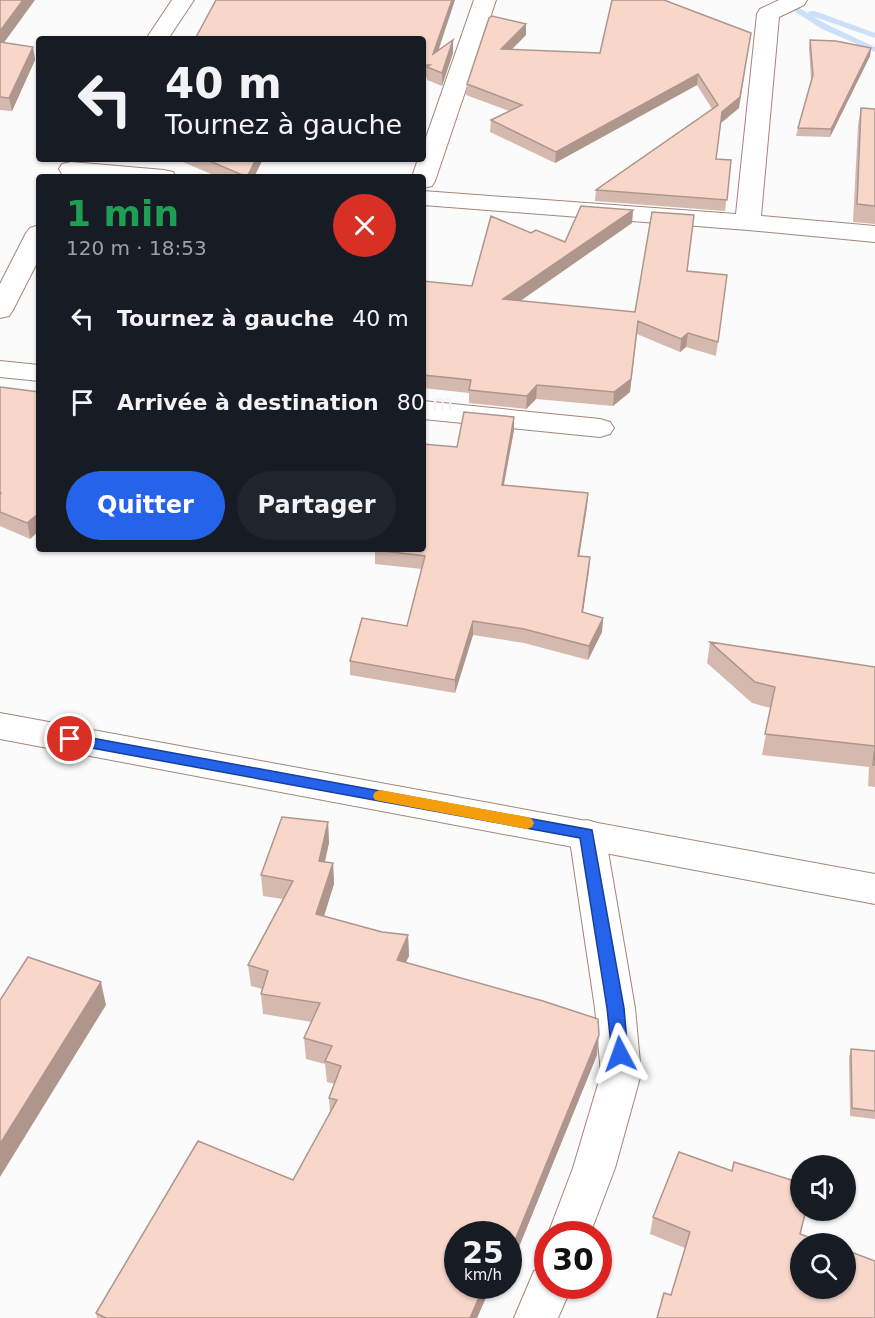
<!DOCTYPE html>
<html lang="fr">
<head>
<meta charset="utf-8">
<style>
  body { margin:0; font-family:"DejaVu Sans",sans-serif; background:#20242c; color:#f1f3f6; height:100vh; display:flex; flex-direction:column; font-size:22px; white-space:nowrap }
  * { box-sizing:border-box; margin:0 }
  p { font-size:20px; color:#9ea1a6 }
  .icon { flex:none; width:33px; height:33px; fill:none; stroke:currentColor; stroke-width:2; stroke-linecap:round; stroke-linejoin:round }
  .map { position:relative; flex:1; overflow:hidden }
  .details { position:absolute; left:36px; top:174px; width:390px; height:378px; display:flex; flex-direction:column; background:#171b24; border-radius:6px; box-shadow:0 2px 4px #0004 }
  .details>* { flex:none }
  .banner { position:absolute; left:36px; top:36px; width:390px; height:126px; border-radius:6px; box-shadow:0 2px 4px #0004; background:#171b24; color:#f1f3f6; overflow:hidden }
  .fabs { position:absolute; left:790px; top:1155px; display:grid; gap:12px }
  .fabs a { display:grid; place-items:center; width:66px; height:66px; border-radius:50%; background:#171b24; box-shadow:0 2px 4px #0004; font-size:30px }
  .speed { position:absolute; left:444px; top:1221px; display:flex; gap:12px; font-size:30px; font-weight:700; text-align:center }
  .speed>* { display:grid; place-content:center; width:78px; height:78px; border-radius:50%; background:#171b24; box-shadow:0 2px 4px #0004; line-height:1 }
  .speed small { font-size:15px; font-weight:400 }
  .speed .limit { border:9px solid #d22; background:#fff; color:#111 }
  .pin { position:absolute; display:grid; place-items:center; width:51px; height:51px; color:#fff; margin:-26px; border:3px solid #fff; border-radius:50%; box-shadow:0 2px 6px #0007 }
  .me { position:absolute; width:66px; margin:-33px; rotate:356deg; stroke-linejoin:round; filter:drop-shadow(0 0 4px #0008) }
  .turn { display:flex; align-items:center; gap:21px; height:126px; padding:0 30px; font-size:27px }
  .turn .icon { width:78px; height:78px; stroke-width:2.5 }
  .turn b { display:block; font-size:42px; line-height:51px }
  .round { display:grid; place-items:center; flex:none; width:63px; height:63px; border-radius:32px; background:#20242c }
  .headline { display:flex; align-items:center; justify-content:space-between; height:102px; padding:0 30px }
  h1 { font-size:36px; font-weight:800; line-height:45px; color:#1e9e55 }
  .action { display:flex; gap:12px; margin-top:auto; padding:12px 30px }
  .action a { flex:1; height:69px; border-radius:36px; background:#2563eb; color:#fff; font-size:24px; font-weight:800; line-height:69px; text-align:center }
  .action a+a { background:#20242c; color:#f1f3f6 }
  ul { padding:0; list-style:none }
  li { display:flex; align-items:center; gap:18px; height:84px; padding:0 30px }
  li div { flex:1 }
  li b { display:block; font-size:22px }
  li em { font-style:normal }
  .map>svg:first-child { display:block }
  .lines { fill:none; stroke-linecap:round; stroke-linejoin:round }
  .stream { fill:#cce0fa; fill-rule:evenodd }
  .street-casing { stroke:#a38579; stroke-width:2 }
  .secondary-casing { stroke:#a38579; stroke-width:2 }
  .street { fill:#fff; fill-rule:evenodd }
  .secondary { fill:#fff; fill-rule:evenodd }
  .wall { fill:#d5b9ae }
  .shaded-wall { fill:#ae968d }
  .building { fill:#f8d7ca; stroke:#ae968d; stroke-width:1.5 }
  .route { fill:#2563eb; stroke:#184099; stroke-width:1.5 }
  .slow { fill:#f59e0b }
</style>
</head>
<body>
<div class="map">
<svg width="875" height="1318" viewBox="0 0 875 1318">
  <rect width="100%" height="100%" fill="#fbfbfb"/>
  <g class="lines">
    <!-- stream -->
    <path class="stream" d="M777 0H786L808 13 809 11H815L875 33V38L812 16 828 25 875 47V52L822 29Z"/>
    <!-- street casing -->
    <g class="street-casing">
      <path id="street" d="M172 0H194L168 39H146Z
        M474 0H496L435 181 432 186 423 188V177H412L418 159H423V146Z
        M779 0H807L804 5 779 17 761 216 875 226V242L748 230 423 205V191L736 214 757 14 760 9Z
        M71 162 164 170 173 172 176 177H79L62 174 59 169 62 164Z
        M39 225V259L13 310 9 316 0 318V284L26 233 30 228Z
        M0 361 39 365V381L0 377Z
        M423 401 600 419 610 422 614 428 610 434 600 437 423 419Z
        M587 820 600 824 605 834 635 1008 641 1074 615 1168 590 1234H548L573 1168 601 1074 595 1008 569 834 574 824Z
        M548 1266V1286H572L558 1318H514L534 1271Z"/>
    </g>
    <!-- secondary casing -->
    <g class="secondary-casing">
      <path id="secondary" d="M0 713 875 874V904L0 739Z"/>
    </g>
    <!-- street -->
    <use href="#street" class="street"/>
    <!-- secondary -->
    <use href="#secondary" class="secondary"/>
  </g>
  <!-- wall -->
  <path class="wall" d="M0 0 4 43 33 47 35 60 12 111 0 110Z
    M667 0 666 1 739 108 721 123 716 159 731 160 725 211 595 201 596 190 712 109 697 85 555 163 490 132 491 120 509 111 466 95 467 84 526 35 511 50 600 53Z
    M423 39 439 50 453 53 442 86 427 80V78L423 77Z
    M810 40 871 48 870 56 830 137 796 136 798 128 811 80 809 48Z
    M861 108 875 109V224L853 222 858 125Z
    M176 159H263L254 177H218Z
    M633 210 632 223 520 301 635 312 687 271 727 275 716 356 686 347 680 352 637 334 630 392 613 406 536 399 526 409 469 403V393L423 388V281L472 286 531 233 565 242Z
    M0 387 30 539 0 526Z
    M514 430 504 485 588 493 587 507 579 556 590 557 583 612 603 618 602 632 588 660 524 643 473 635 455 693 350 675V661L407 626 422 569 375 564V550L457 447Z
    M710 642 875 667V787L868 786 869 767 762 755 771 708 752 703 707 663Z
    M328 822 329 843 325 862 333 863 334 884 324 916 382 932 408 935 409 956 406 962 597 1055 510 1269 508 1268V1234L458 1286H491L477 1318H97L96 1313 293 1180 330 1113 329 1098 335 1084 327 1082 325 1064 306 1059 304 1038 312 1022 263 1014 261 994 262 989 251 986 248 965 283 899 263 896 261 875Z
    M851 1049 875 1051V1119L850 1116 849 1057Z
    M653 1217 800 1234 671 1295 685 1248 650 1234Z"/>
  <!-- shaded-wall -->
  <path class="shaded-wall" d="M23 0H35L0 48V31Z
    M452 0H455L433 67V54Z
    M526 24V35L501 60V49Z
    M453 40V53L442 86V73Z
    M749 44 739 108 721 123 722 112Z
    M33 47 35 60 12 111 9 98Z
    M871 48 870 56 830 137 831 129Z
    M698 74 697 85 555 163 556 152Z
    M256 159H263L254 177H247Z
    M633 210 632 223 503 313V299Z
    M638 321 630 392 613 406 614 392Z
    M688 333 686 347 680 352 681 339Z
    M537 385 536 399 526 409 527 396Z
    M514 417V430L501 499 502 485Z
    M588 493 587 507 577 570 578 556Z
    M39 513V531L30 539 27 523Z
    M590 557 589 571 581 626 582 612Z
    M603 618 602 632 588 660 589 646Z
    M473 621V635L455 693V680Z
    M328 822 329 843 320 882 319 861Z
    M333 863 334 884 318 935 316 914Z
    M408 935 409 956 397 980V960Z
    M101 982 106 1005 0 1177V1144Z
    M599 1035 597 1055 510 1269 511 1250Z
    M484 1286H491L477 1318H470Z"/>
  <!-- building -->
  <path class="building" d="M0 0H23L0 31Z
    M216 0H452L433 54 453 40 442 73 427 67 430 65H423V39H195Z
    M612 0H664L751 33 740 97 722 112 716 159 731 160 727 200 596 190 718 105 698 74 556 152 491 120 522 105 467 84 489 18 492 16 526 24 501 49 600 53Z
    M810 40 836 41 871 48 831 129 798 128 813 75Z
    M0 42 33 47 9 98 0 97Z
    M861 108 875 109V206L857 204Z
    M205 159H256L247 177Z
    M581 206 633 210 503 299 635 312 652 212 694 215 687 271 727 275 718 342 688 333 681 339 638 321 631 379 614 392 537 385 527 396 469 390 471 380 423 375V281L472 286 491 216 531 233 536 230 565 242Z
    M0 387 39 392V513L27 523 0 512V495L1 493H0Z
    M464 412 514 417 502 485 588 493 578 556 590 557 582 612 603 618 589 646 524 629 473 621 455 680 350 661 362 618 407 626 425 556 375 550V549H423V444L457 447Z
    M710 642 875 667V765H873L875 746 765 734 775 687 755 682Z
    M282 817 328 822 319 861 333 863 316 914 382 932 408 935 397 960 543 1001 598 1019 599 1035 511 1250 508 1249V1234H458V1286H484L470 1318H106L96 1313 198 1141 293 1180 337 1100 329 1098 341 1066 325 1061 332 1046 304 1038 320 1003 261 994 268 971 248 965 293 881 261 875Z
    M28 957 101 982 0 1144V1000Z
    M851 1049 875 1051V1111L852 1108Z
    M679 1152 732 1171 734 1162 801 1183V1210H806L800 1234 827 1244H801V1288H846V1250L875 1261V1318H657L664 1293 671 1295 690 1232 653 1217Z"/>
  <!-- route -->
  <path class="route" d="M70 734 592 830 624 1008 628 1054 626 1059 620 1061 614 1059 612 1054 607 1008 580 838 70 744 63 739Z"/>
  <!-- slow -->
  <path class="slow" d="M380 790 527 817 532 819 534 823 532 827 527 829 380 801 375 800 373 796 375 792Z"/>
</svg>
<div class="fabs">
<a><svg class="icon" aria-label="sound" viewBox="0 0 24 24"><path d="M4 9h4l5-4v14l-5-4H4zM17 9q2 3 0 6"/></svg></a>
<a><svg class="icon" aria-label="search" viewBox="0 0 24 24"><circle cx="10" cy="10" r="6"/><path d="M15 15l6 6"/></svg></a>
</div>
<div class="speed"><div>25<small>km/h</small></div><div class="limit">30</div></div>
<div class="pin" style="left:70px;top:739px;background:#d93025"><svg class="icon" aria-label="arrive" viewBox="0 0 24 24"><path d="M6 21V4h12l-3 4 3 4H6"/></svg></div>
<svg class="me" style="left:620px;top:1054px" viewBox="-20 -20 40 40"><path d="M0-17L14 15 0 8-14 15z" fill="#2563eb" stroke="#fff" stroke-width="4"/></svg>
<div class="banner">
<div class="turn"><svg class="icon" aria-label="left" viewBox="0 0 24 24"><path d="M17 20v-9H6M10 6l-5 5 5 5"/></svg><div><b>40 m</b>Tournez à gauche</div></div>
</div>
<section class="details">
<div class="headline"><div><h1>1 min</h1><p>120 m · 18:53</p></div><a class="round" style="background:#d93025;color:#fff"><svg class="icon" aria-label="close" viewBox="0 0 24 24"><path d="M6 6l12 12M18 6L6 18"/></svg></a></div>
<ul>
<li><svg class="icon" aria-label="left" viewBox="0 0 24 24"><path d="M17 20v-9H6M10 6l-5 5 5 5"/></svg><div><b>Tournez à gauche</b></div><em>40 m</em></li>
<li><svg class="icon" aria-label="arrive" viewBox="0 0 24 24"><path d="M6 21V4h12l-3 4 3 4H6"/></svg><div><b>Arrivée à destination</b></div><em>80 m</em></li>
</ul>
<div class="action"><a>Quitter</a><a>Partager</a></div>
</section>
</div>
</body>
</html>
